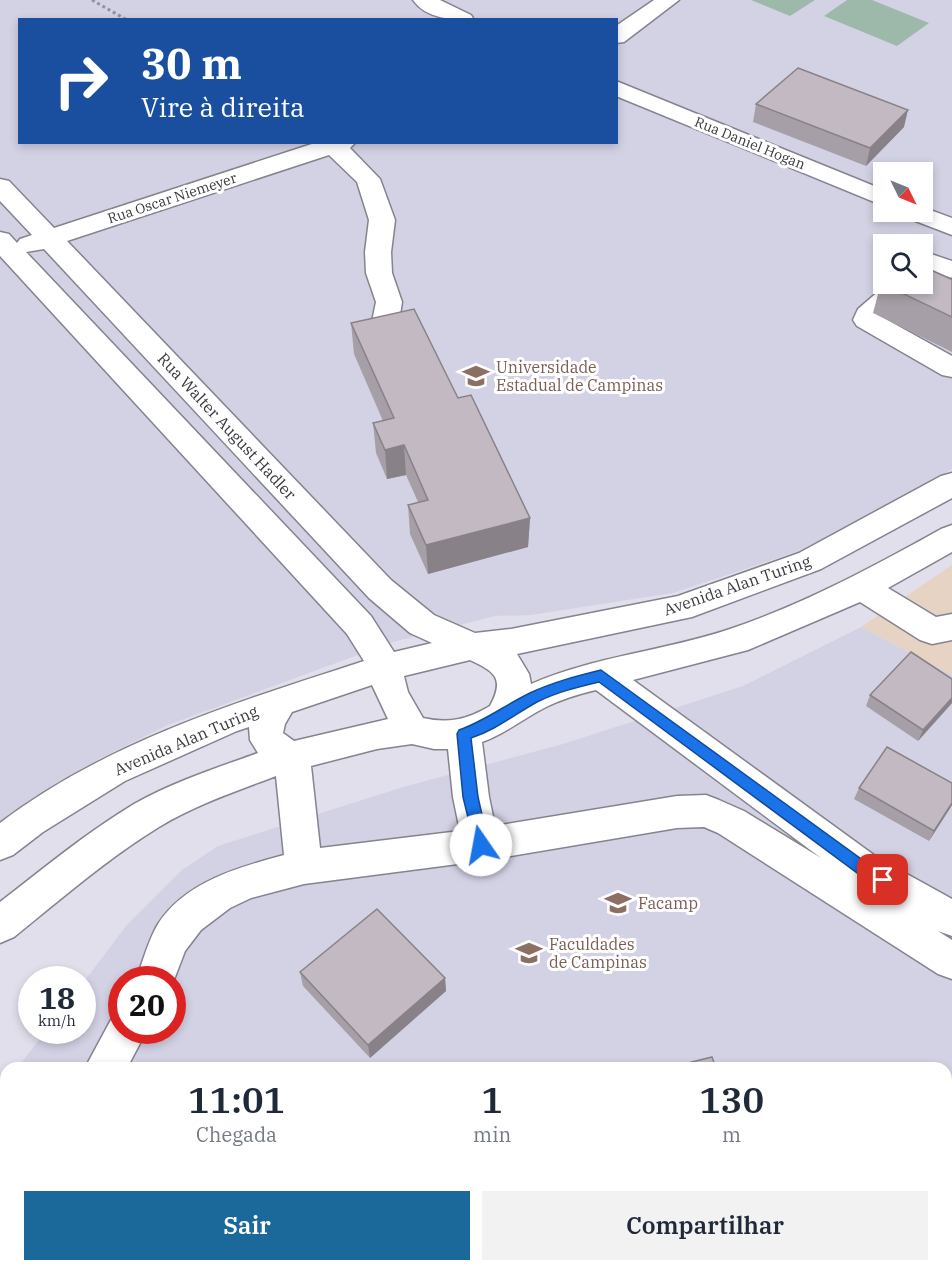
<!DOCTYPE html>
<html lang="pt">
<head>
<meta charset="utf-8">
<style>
  body { margin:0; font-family:"IBM Plex Serif",serif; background:#f2f2f3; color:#1f2937; height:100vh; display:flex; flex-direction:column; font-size:22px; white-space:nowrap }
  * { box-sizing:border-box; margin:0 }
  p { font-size:20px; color:#747a83 }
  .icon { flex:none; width:33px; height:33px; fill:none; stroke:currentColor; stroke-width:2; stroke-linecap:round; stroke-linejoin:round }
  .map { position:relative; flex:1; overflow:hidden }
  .details { position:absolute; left:0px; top:1062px; width:952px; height:210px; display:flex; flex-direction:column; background:#fff; border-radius:18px 18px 0 0; box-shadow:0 3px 9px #0003 }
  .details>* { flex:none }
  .guide { position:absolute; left:18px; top:18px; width:600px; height:126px; border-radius:0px; box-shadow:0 3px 9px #0003; background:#1a4fa0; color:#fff; overflow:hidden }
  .needle { width:39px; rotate:133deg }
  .tools { position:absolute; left:873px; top:162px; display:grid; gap:12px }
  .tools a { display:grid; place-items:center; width:60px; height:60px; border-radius:0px; background:#fff; box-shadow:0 3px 9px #0003; font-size:30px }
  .speed { position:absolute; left:18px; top:966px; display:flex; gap:12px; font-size:30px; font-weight:700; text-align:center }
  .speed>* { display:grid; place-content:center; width:78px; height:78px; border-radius:50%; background:#fff; box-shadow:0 3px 9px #0003; line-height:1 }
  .speed small { font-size:15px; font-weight:400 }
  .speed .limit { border:9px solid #d22; background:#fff; color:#111 }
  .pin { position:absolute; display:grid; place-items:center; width:51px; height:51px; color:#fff; margin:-26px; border-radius:12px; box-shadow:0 3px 9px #0006 }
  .me { position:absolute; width:66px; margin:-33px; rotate:348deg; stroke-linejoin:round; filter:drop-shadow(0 0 4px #0008) }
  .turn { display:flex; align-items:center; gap:21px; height:126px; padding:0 24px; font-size:27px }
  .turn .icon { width:78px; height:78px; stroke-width:2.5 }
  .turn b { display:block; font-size:42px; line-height:51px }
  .eta { display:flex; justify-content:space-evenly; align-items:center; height:102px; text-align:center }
  .eta b { font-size:36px; font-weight:600; line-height:42px }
  .primary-button { display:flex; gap:12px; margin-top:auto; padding:12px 24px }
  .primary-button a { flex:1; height:69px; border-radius:0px; background:#1b699b; color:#fff; font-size:24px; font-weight:600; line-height:69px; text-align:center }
  .primary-button a+a { background:#f2f2f3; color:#1f2937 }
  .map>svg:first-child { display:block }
  .industrial { fill:#e7d3c4 }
  .built { fill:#d3d2e5; fill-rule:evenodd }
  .green { fill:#9db9aa }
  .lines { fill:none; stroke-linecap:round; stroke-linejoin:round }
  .minor-casing { stroke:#84838e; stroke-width:3 }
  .path { stroke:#92929a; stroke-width:3; stroke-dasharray:3 3; stroke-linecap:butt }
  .minor { fill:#fff; fill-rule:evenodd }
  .wall { fill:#a79fa7 }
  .shaded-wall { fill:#888288 }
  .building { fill:#c2b9c2; stroke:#888288; stroke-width:1.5 }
  .route { fill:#1a73e8; stroke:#114b97; stroke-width:1.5 }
  .labels { text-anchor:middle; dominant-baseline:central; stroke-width:6; stroke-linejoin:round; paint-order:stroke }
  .far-street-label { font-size:14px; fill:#3a3a3f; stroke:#fff }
  .education-label { font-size:16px; fill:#785e54; stroke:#fff; text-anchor:start }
  .street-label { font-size:16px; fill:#3a3a3f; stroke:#fff }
</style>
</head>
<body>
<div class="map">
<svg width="952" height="1272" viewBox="0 0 952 1272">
  <rect width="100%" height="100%" fill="#e0dfeb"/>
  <!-- industrial -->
  <path class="industrial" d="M952 565V675L861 627Z"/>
  <!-- built -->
  <path class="built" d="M0 0H952V469L881 511 802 550 673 593 531 615 495 616 393 642 168 725 99 759 0 825ZM20 20H616V142H20ZM884 172H922V212H884ZM884 244H922V284H884Z
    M861 627 952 675V1272H0V1090L6 1083V1266H946V1068H17L46 1031 82 1030 83 983 126 926 182 870 218 846 403 787 563 744 743 686ZM122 980H172V1030H122Z"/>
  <!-- green -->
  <path class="green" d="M751 0H815L790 16Z
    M847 0H872L929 23 897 46 824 16Z"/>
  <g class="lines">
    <!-- minor casing -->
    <g class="minor-casing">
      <path id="minor" d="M413 0H440L471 15 474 20C453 20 426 19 413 0Z
        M654 0H679L624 42 616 43V26Z
        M616 81 884 190V206L616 96Z
        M318 142H356L350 148 380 179 395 220 391 252 392 273 402 302 396 341 392 347 382 350 372 347 368 341 376 302 366 273 365 252 369 220 357 182 329 155 67 241 391 580 434 615 475 633 511 629 678 596 799 553 941 476 952 473V498L821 569 692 617 517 654 529 674 531 684C595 656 665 651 730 629 804 604 873 567 941 529L952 525V552L888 588 936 617 952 614V640L932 644 920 640 860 602 748 650 633 680 878 858 952 899V936L938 931 952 940V979L938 974 718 833 704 827 677 828 481 861 304 884 251 898 230 908 201 930 185 951 172 985V980H136C143 961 148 941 158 924 185 882 239 867 284 855L276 776C237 791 195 805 159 827 107 859 61 899 14 937L0 943V902C44 868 86 833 134 804 173 782 216 768 258 753L250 740 249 727 237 731 125 781 43 832 13 855 0 860V823C108 741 238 702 364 661L347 634 0 256V232L9 234 17 243 20 239 32 235 0 201V179L9 181 54 228ZM44 249 369 598 410 633 432 643 394 652 371 616 26 252ZM470 660C495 672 505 678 490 706 468 719 449 724 423 718L408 692 404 676ZM372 685 388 719 294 741 283 733 285 724 292 712ZM596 690 821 858 744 811 719 800 706 795 677 796 495 826 489 797 482 742C505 734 524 718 546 707 562 699 579 694 596 690ZM412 744 434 749H448L453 797 460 831 320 848 311 766 377 749Z
        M922 207 952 218V235L905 217 901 212H922Z
        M931 254 952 261V278L932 272 922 274V256Z
        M887 284H916L912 290 882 317 952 356V377L942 375 857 326 853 320 858 309Z
        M122 1013V1030H147L127 1068H85L113 1016Z
        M6 1198V1247L0 1250V1201Z"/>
    </g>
    <!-- path -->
    <path class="path" d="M92 0 127 20"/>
    <!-- minor -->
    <use href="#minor" class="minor"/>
  </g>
  <!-- wall -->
  <path class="wall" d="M756 104 904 127 866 166 753 122Z
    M952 278V352L873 313 881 283Z
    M351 323 458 398 530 518 528 547 428 574 410 534 408 505 418 502 406 475 387 479 376 453 373 423 383 421 354 354Z
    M952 679V703L918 741 866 706 870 695Z
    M952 783V805L929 841 854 799 859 788Z
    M300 972 445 978 446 991 370 1058 303 986Z
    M661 1266H730L707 1272H663Z
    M798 1266H881L885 1272H801Z"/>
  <!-- shaded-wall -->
  <path class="shaded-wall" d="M908 110 904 127 866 166 870 148Z
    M404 445 406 475 387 479 385 450Z
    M530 518 528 547 428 574 426 545Z
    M952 698V703L918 741 923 730Z
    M952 803V805L929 841 934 831Z
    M445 978 446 991 370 1058 368 1045Z
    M699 1266H730L707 1272H676Z"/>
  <!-- building -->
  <path class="building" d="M798 68 908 110 870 148 756 104Z
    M922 266 951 279 952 278V317L881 283 884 281V284H922Z
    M414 309 458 398 471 395 530 518 426 545 408 505 428 500 404 445 385 450 373 423 394 418 351 323Z
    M911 652 952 679V698L923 730 870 695Z
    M887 747 952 783V803L934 831 859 788Z
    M377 909 445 978 368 1045 300 972Z
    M712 1057 716 1068H668Z
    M668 1266H699L676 1272H670Z
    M806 1266H881L885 1272H808Z"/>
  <!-- route -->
  <path class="route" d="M601 670 871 866 888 875 890 880 888 885 883 887 860 875 599 682C578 687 557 692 537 702 515 714 496 730 471 738L478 797 489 845 486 850 481 851 476 850 463 797 457 734 459 730C485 721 505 705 530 693 553 682 577 676 601 670Z"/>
  <!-- icons -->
  <defs>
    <g id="university-bare" transform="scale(2.07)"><path d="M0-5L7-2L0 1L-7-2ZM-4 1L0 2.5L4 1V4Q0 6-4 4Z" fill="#8d6e63" stroke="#fff" stroke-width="2.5" paint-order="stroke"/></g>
  </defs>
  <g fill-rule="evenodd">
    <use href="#university-bare" x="476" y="376"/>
    <use href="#university-bare" x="618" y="903"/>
    <use href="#university-bare" x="529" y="953"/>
  </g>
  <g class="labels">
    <!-- far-street labels -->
    <g class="far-street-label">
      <text transform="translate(750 143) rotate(22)">Rua Daniel Hogan</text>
      <text transform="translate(172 198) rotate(-18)">Rua Oscar Niemeyer</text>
    </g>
    <!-- education labels -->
    <g class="education-label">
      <text x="496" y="367">Universidade<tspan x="496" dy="18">Estadual de Campinas</tspan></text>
      <text x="638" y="903">Facamp</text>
      <text x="549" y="944">Faculdades<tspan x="549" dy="18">de Campinas</tspan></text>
    </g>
    <!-- street labels -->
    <g class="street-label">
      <text transform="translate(227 426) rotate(47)">Rua Walter August Hadler</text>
      <text transform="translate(737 585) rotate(-19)">Avenida Alan Turing</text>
      <text transform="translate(186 740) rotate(-23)">Avenida Alan Turing</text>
    </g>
  </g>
</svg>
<div class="tools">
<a><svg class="needle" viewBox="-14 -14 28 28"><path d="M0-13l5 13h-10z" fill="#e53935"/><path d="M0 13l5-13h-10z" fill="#747a83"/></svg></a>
<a><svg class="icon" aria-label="search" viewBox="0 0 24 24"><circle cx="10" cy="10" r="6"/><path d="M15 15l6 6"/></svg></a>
</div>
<div class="speed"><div>18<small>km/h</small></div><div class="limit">20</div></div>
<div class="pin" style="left:883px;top:880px;background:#d93025"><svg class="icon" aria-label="arrive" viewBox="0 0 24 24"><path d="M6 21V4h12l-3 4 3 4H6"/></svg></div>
<svg class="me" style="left:481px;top:845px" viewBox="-20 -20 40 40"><circle r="19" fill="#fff"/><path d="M0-13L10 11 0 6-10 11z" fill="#1a73e8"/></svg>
<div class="guide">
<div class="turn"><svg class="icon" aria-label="right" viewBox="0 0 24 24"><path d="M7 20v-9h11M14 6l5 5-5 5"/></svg><div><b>30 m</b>Vire à direita</div></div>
</div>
<section class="details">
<div class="eta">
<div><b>11:01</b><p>Chegada</p></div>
<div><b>1</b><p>min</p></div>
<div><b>130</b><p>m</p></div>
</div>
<div class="primary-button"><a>Sair</a><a>Compartilhar</a></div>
</section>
</div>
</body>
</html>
